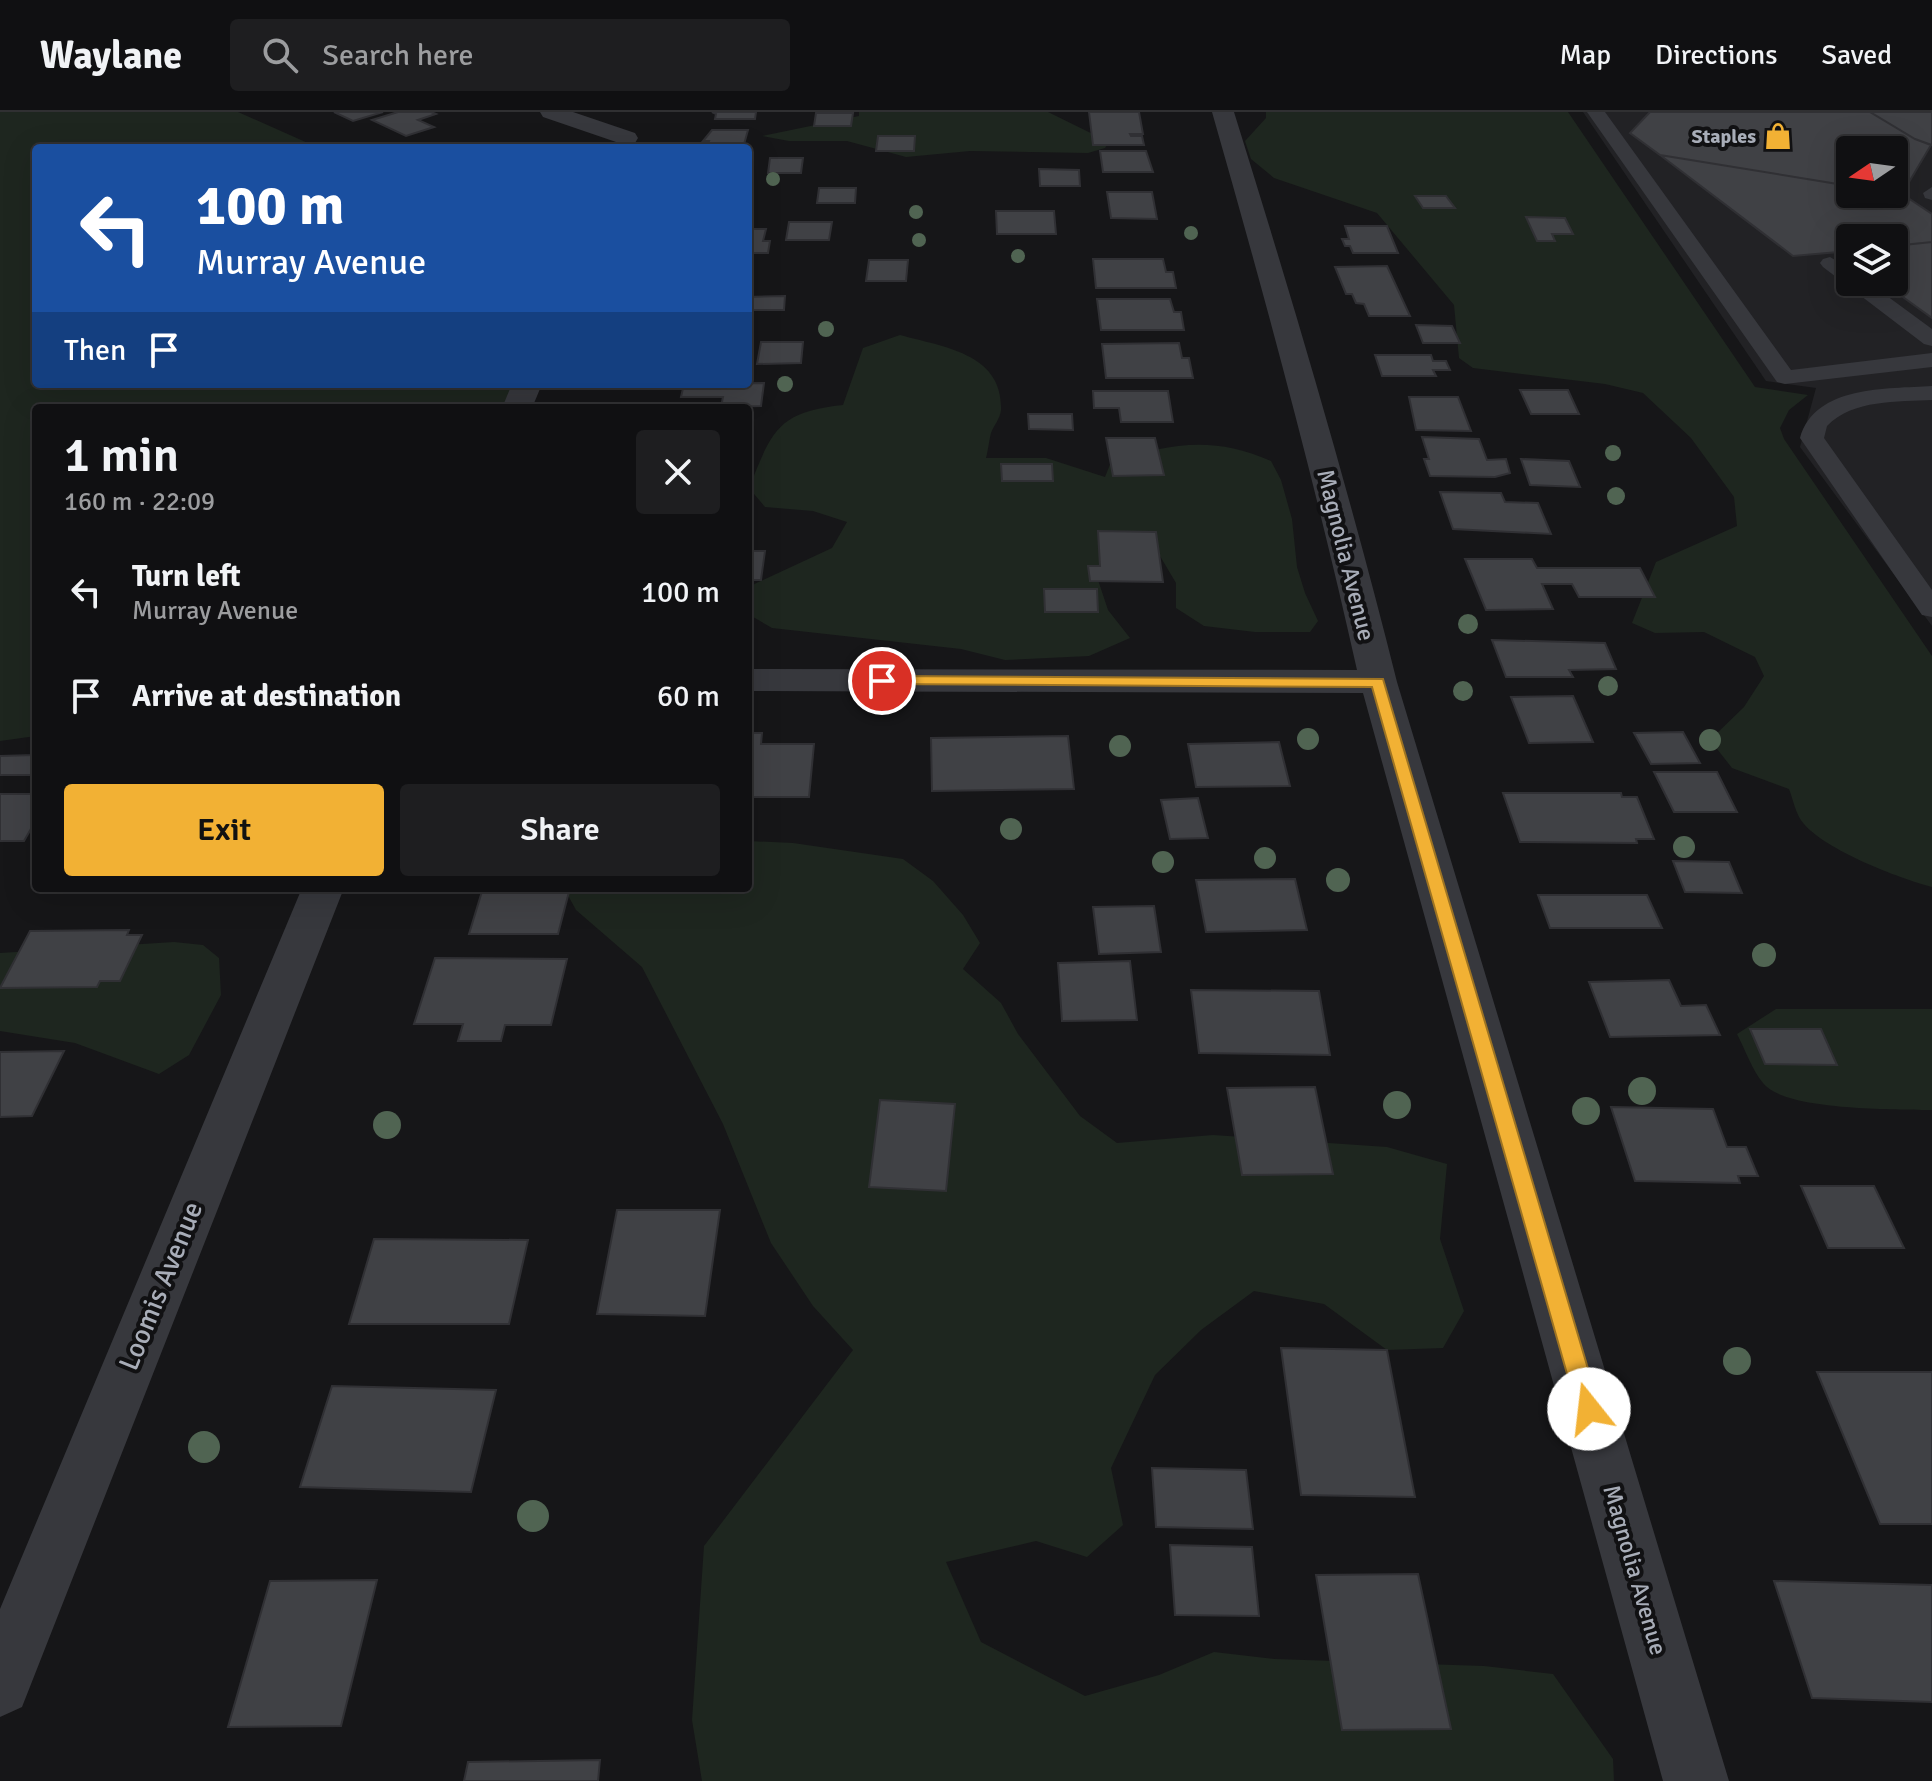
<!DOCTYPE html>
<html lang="en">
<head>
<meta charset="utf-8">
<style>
  body { margin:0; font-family:Signika,sans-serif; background:#1e1e20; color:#f1f3f6; height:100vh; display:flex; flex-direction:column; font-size:30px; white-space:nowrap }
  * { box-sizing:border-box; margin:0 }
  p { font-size:26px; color:#9c9d9f }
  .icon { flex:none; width:44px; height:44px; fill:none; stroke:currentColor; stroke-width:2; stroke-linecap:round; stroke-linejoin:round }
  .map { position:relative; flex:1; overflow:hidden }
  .details { position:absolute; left:32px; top:292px; width:720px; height:488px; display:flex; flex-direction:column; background:#101012; border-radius:8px; box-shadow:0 8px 32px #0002,0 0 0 2px #303032 }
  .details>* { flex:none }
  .hud { position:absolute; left:32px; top:32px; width:720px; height:244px; border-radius:8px; box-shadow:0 8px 32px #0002,0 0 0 2px #303032; background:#1a4fa0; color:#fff; overflow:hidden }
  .needle { width:52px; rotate:257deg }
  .tools { position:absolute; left:1836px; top:24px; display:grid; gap:16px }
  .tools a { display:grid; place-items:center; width:72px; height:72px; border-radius:8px; background:#101012; box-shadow:0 8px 32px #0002,0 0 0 2px #303032; font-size:40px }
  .pin { position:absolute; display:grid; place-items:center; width:68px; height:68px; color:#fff; margin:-34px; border:4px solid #fff; border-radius:50%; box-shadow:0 2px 8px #0007 }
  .me { position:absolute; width:88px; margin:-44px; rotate:344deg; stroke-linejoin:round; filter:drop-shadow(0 0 6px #0008) }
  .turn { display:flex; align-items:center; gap:28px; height:168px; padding:0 32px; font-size:36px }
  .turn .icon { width:104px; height:104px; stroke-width:2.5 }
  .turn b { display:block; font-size:56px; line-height:68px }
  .then { display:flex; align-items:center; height:76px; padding:0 32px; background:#0003; gap:16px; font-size:30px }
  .round { display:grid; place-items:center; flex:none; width:84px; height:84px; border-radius:8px; background:#1e1e20 }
  .headline { display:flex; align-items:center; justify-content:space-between; height:136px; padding:0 32px }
  h1 { font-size:48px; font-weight:600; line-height:60px }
  .primary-button { display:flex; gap:16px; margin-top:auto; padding:16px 32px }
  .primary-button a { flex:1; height:92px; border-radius:8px; background:#f2b134; color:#111; font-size:32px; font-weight:600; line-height:92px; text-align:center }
  .primary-button a+a { background:#1e1e20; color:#f1f3f6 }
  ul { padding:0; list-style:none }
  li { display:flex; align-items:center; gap:24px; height:104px; padding:0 32px }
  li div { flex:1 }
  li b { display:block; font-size:30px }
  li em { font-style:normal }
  header { display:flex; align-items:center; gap:48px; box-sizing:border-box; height:112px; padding:0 40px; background:#101012; border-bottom:2px solid #303032 }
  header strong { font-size:38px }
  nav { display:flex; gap:44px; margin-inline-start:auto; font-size:28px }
  .search { width:560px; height:72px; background:#1e1e20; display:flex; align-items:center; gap:20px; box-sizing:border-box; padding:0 28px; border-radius:8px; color:#9c9d9f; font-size:30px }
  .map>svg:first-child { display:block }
  .built { fill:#222225; fill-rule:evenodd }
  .green { fill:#1e261f }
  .building { fill:#404145; stroke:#303034; stroke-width:2 }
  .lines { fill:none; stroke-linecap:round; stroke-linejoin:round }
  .lane { fill:#37383d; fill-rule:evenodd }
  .street { fill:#37383d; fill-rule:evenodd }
  .tree { fill:#506452 }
  .route { fill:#f2b134; stroke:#9d7322; stroke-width:2 }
  .labels { text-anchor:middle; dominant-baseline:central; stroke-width:8; stroke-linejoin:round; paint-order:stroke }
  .far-poi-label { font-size:20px; font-weight:bold; fill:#a8adb8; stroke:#111113; text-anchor:end }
  .street-label { font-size:24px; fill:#a8adb8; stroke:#111113 }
  .near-street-label { font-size:28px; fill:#a8adb8; stroke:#111113 }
</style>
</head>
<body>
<header>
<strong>Waylane</strong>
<div class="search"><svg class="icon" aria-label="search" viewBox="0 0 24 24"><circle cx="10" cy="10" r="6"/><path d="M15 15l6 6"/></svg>Search here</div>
<nav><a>Map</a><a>Directions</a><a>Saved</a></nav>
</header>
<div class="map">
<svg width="1932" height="1669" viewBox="0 0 1932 1669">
  <rect width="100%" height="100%" fill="#161618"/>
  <!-- built -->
  <path class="built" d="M1583 0H1932V514L1800 335 1816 276 1766 269ZM1850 38H1894V82H1850ZM1850 126H1894V170H1850Z"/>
  <!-- green -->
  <path class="green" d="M0 0H238L319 36H36V272H527L517 296H36V624L0 629Z
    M859 0H1048L1109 30 1105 36 1088 41 970 39 906 45 847 29H789L762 24 859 4Z
    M1266 0H1568L1755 275 1808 283 1789 298 1780 316 1784 327 1932 544V775C1898 766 1826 738 1804 712 1796 704 1793 687 1789 677L1732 656 1710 628 1744 595 1764 564 1755 545 1704 520 1655 521 1632 511 1656 450 1737 414 1734 385 1691 326 1643 281 1605 272 1473 256 1459 246 1454 193 1377 101 1274 66 1251 47 1245 29 1266 6Z
    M900 223C943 235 1003 241 1001 298 1000 307 994 313 991 321 989 329 988 339 986 346H1046L1105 365 1111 350C1171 332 1211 323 1271 349L1281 368 1292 407 1297 455 1305 481 1318 509 1310 520H1255L1204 514 1176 496V471L1160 444 1119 446 1096 462 1108 498 1130 526 1089 544 1005 548 961 537 772 516 748 502V475L832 436 847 410 813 399 765 395 749 376C772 319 777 300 843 293L863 236Z
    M748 729 793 731 903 747 933 769 963 803 980 831 963 857 1001 891 1018 922 1080 1004 1117 1031 1213 1023 1387 1035 1447 1052 1440 1127 1464 1199 1443 1236 1387 1238 1324 1192 1254 1179 1201 1218 1155 1263 1111 1356 1123 1413 1087 1445 1036 1429 946 1450 981 1530 1085 1584 1159 1563 1214 1540 1275 1547 1484 1554 1553 1562 1613 1647 1614 1669H702L692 1608 704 1434 853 1238 813 1194 771 1131 723 1012 642 855 576 798 564 776H748Z
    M174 830 203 833 219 846 221 883 189 943 159 962 75 931 0 919V841Z
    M1776 897H1932V998C1897 997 1784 999 1763 971 1752 958 1745 937 1737 922Z"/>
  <!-- building -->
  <path class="building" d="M334 0H383L353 9Z
    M398 0H431L436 2 418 8 434 15 406 24 372 8Z
    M712 0H756L755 7H715L716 2Z
    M1089 0H1139L1143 22H1130L1131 24H1142L1144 33H1093Z
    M1650 0H1870L1915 27 1931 33 1902 82 1894 81V38H1850V74L1660 43 1630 21Z
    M1870 0H1932V33L1915 27Z
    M816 1H853L851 14H814Z
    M712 18H748L743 36H706L709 29H703Z
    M878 24H915L914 39H876Z
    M1100 39H1146L1153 60H1103Z
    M1660 43 1850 74V82H1902L1932 102V130L1894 134V126H1850V139L1793 144Z
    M770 46H803L801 61H768Z
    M1039 57 1079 58 1080 74H1040Z
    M819 76H856L855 91H817Z
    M1107 80H1152L1157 107 1111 106Z
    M1415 84H1446L1455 96H1423Z
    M996 99H1054L1056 122H997Z
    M1526 105 1565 106 1573 122H1552L1555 129H1537Z
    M789 110H832L829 128H786Z
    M1345 114H1387L1398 141H1353L1350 134H1345L1342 127H1349Z
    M748 117H766L763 129H770L768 141H748Z
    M1932 130V206L1882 170H1894V134Z
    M1093 147H1163L1166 160H1173L1176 176H1096Z
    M869 148H908L906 169H866Z
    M1387 154 1410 204H1369L1364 192 1356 191 1352 182H1346L1335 155Z
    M785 184 784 198H748V185Z
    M1097 187H1170L1174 200H1181L1184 218H1101Z
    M1416 213 1452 214 1460 231H1423Z
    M761 230H803L801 251 757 252Z
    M1179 231 1182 246H1189L1193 266H1106L1102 232Z
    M1375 243H1431L1433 249H1446L1450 258H1433L1436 264H1382Z
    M764 271 761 294 721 295 723 285H681L684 272Z
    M1520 278H1568L1579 302H1531Z
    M1093 279H1168L1173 310H1121L1119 296H1094Z
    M1409 285H1458L1471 319 1416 318Z
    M670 292 669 296H585L586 293Z
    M1028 302H1072L1073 318 1029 317Z
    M1422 325 1479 327 1487 348 1506 347 1510 361 1495 365 1430 364 1424 347H1429Z
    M1106 326H1155L1164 363 1113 364Z
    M1521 347 1569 349 1580 375 1530 373Z
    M1001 352H1052L1053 369H1002Z
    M1440 380 1501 381 1505 390 1538 391 1551 422 1453 417Z
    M1098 419 1156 420 1163 470 1090 469 1088 454H1100Z
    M748 439H765L761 468H748Z
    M1465 447H1532L1537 456H1640L1655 485H1579L1572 472H1542L1553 497 1486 498Z
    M1044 477H1097L1098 500H1045Z
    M1492 528 1605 531 1616 557 1569 558 1573 565H1506Z
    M1573 584 1593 630 1529 631 1511 585Z
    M1683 620 1700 651 1651 652 1634 621Z
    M748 621H762L761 632H814L809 685H748Z
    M1068 624 1074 677 932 679 931 626Z
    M1279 630 1290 674 1196 675 1188 632Z
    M36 639V663H0V644L34 643Z
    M1654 660H1717L1737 700H1674Z
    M1503 681H1621L1622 685H1637L1654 727H1636L1637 731 1520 730Z
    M0 682H36V708L24 729H0Z
    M1198 686 1208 726 1170 727 1161 688Z
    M1673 749 1729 750 1742 781 1685 780Z
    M1295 767 1307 818 1206 820 1196 768Z
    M483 776H570L558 822H469Z
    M1538 783H1647L1662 816H1550Z
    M1154 794 1161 840 1099 842 1093 795Z
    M129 818 127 823H142L120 869H100L97 875 0 876 30 819Z
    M435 846 567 847 551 913H505L501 929H458L463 912H414Z
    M1130 849 1137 908 1062 909 1058 851Z
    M1669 868 1681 894 1706 893 1720 923 1610 925 1589 870Z
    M1191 878 1319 879 1330 943 1199 941Z
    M1750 917H1821L1837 953 1765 952Z
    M64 939 32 1004 0 1005V940Z
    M1315 975 1333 1062 1242 1063 1227 976Z
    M880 988 955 992 946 1079 869 1075Z
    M1611 995 1713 997 1727 1035H1746L1758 1064H1738L1740 1071 1635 1069Z
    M1801 1074H1874L1904 1136H1828Z
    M617 1098H720L705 1204 597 1202Z
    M374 1127 528 1128 509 1212H349Z
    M1281 1236 1387 1238 1415 1385 1301 1383Z
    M1817 1260H1932V1412H1880Z
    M332 1274 496 1278 471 1380 300 1375Z
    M1152 1356 1246 1358 1253 1417 1156 1415Z
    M1170 1433 1252 1435 1259 1504 1175 1503Z
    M1418 1462 1451 1617 1342 1618 1316 1463Z
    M377 1468 341 1614 228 1615 270 1469Z
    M1774 1469 1932 1473V1590L1812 1586Z
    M600 1648 598 1669H464L468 1650Z"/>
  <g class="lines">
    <!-- lane -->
    <path class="lane" d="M1587 0H1605L1791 258 1932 241V255L1785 272 1777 270Z
      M1932 75V88L1925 86 1923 81Z
      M1830 145 1850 157V170H1868L1932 217V234L1924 232 1823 155 1820 151 1823 147Z
      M1932 274V288C1898 290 1853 287 1827 314L1824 326 1932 478V505L1922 503 1800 326C1815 273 1887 277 1932 274Z"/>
    <!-- street -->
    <path class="street" d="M540 0H573L635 21 638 26 635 31H619L543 5Z
      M1212 0H1234C1293 189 1349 378 1397 570L1729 1669H1663L1363 581 748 579V557L1357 558C1315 370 1265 185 1212 0Z
      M512 272H542L532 296H502Z
      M302 776H344L22 1595 0 1605V1497Z"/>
  </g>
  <!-- trees -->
  <g class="tree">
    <circle cx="773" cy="67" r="7"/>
    <circle cx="916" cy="100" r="7"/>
    <circle cx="1191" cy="121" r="7"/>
    <circle cx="919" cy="128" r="7"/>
    <circle cx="1018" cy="144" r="7"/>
    <circle cx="826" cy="217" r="8"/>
    <circle cx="785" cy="272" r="8"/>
    <circle cx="1613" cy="341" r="8"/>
    <circle cx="1616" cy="384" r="9"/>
    <circle cx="1468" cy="512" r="10"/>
    <circle cx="1608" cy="574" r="10"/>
    <circle cx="1463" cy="579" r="10"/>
    <circle cx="1308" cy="627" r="11"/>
    <circle cx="1710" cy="628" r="11"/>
    <circle cx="1120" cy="634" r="11"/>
    <circle cx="1011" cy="717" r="11"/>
    <circle cx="1684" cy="735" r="11"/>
    <circle cx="1265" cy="746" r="11"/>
    <circle cx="1163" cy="750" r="11"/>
    <circle cx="1338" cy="768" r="12"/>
    <circle cx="1764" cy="843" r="12"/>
    <circle cx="1642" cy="979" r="14"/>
    <circle cx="1397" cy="993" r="14"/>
    <circle cx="1586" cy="999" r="14"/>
    <circle cx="387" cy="1013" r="14"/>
    <circle cx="1737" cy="1249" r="14"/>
    <circle cx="204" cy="1335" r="16"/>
    <circle cx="533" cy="1404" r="16"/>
  </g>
  <!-- route -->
  <path class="route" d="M882 564 1383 567 1600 1297 1597 1305 1589 1308 1581 1305 1577 1297 1372 575 876 572V565Z"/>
  <!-- icons -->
  <defs>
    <g id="shop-bare" transform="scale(2.16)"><path d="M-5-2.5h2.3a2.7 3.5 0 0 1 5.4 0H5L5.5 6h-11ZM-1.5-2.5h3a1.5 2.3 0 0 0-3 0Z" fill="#f2b134" stroke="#111113" stroke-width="2.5" paint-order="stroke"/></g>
  </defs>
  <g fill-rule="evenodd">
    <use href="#shop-bare" x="1778" y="24"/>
  </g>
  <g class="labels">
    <!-- far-poi labels -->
    <g class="far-poi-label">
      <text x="1756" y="24">Staples</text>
    </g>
    <!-- street labels -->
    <g class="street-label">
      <text transform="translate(1346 443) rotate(76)">Magnolia Avenue</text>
      <text transform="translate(1635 1458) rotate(74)">Magnolia Avenue</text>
    </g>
    <!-- near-street labels -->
    <g class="near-street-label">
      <text transform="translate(161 1174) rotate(-68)">Loomis Avenue</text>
    </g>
  </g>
</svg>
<div class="tools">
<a><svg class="needle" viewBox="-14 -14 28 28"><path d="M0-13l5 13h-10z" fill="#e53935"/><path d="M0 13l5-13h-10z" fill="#9c9d9f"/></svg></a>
<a><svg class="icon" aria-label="layers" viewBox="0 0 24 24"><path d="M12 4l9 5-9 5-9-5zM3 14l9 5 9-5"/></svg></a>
</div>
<div class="pin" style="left:882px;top:569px;background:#d93025"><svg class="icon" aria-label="arrive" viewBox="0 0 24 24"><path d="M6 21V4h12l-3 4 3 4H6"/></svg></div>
<svg class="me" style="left:1589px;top:1297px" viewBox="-20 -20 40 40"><circle r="19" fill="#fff"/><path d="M0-13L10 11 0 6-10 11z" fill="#f2b134"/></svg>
<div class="hud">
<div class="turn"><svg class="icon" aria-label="left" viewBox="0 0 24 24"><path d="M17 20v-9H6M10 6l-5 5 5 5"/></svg><div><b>100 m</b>Murray Avenue</div></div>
<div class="then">Then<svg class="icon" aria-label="arrive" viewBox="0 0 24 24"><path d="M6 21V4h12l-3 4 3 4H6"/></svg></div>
</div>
<section class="details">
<div class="headline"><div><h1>1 min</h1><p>160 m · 22:09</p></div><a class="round"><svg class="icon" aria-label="close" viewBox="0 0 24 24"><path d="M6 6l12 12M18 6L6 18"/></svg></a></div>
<ul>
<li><svg class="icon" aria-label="left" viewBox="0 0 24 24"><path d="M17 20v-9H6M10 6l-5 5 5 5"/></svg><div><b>Turn left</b><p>Murray Avenue</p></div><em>100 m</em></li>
<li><svg class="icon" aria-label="arrive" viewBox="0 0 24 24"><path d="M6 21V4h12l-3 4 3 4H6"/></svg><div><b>Arrive at destination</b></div><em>60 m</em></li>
</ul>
<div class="primary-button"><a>Exit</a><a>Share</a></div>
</section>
</div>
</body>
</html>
